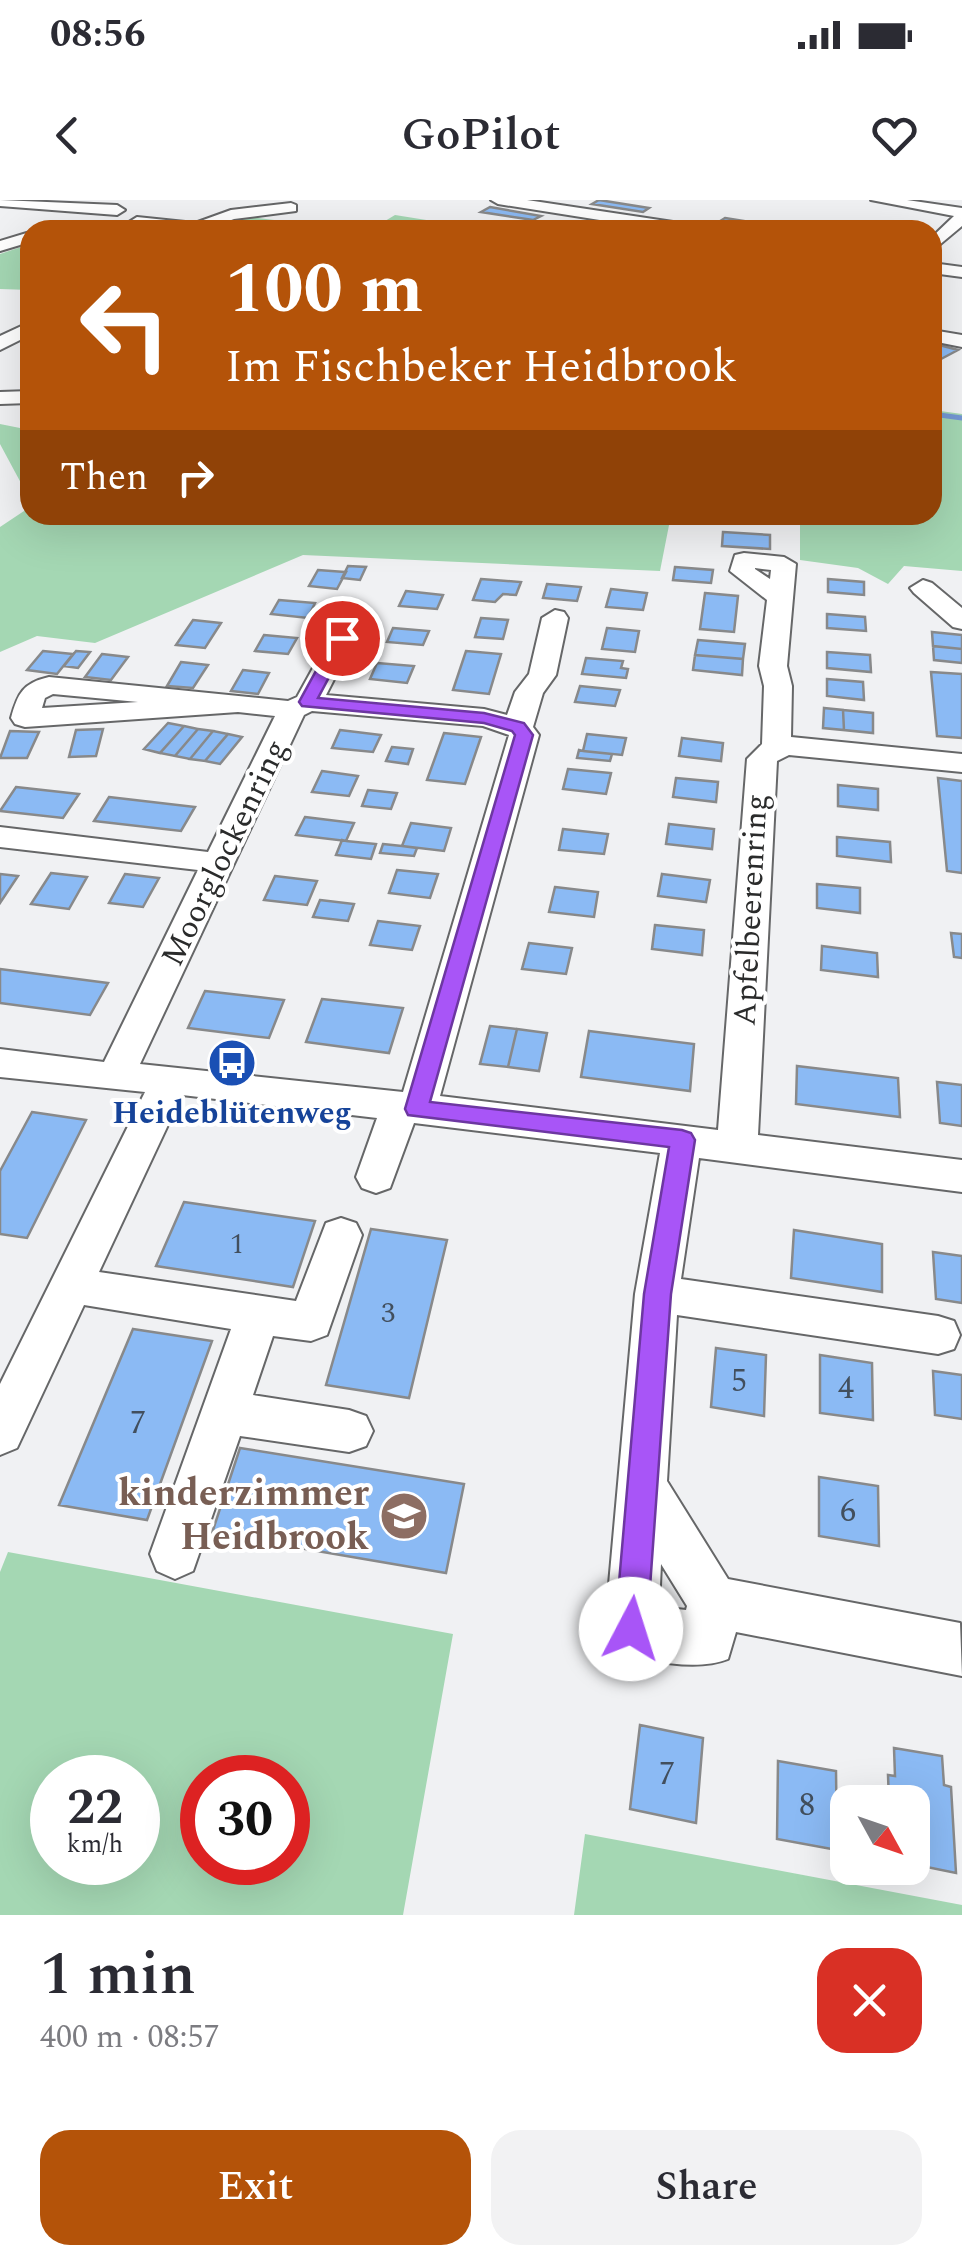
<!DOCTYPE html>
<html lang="en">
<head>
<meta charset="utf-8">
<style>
  body { margin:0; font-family:Spectral,serif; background:#f2f2f3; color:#2b2b33; height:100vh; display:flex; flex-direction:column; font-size:38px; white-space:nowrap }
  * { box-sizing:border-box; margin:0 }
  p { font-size:32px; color:#7c7c81 }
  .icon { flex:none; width:55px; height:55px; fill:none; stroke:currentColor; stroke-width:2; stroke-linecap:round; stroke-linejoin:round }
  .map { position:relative; height:1715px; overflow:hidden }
  .details { display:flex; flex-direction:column; background:#fff; flex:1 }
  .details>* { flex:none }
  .guide { position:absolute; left:20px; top:20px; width:922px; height:305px; border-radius:30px; box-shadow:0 10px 40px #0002; background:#b45309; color:#fff; overflow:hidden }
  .needle { width:65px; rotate:130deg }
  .fabs { position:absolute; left:830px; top:1585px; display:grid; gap:20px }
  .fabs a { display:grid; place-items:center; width:100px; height:100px; border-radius:20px; background:#fff; box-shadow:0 10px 40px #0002; font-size:50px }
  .speed { position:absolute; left:30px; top:1555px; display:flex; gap:20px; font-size:50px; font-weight:700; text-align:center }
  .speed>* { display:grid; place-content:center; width:130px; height:130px; border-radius:50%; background:#fff; box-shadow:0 10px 40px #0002; line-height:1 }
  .speed small { font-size:25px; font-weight:400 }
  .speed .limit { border:15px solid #d22; background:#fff; color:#111 }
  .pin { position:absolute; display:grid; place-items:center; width:85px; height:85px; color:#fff; margin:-42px; border:5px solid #fff; border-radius:50%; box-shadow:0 2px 10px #0007 }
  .me { position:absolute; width:110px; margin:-55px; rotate:5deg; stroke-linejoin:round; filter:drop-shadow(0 0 8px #0008) }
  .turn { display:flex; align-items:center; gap:35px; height:210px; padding:0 40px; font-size:45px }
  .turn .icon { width:130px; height:130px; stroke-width:2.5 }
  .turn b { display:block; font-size:70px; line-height:85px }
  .then { display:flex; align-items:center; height:95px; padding:0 40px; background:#0003; gap:20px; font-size:38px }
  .round { display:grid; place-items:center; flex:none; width:105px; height:105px; border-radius:30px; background:#f2f2f3 }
  .summary { display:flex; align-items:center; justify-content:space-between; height:170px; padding:0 40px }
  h1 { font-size:60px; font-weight:600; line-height:75px }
  .button { display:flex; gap:20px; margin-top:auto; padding:20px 40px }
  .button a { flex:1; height:115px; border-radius:30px; background:#b45309; color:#fff; font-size:40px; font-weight:600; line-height:115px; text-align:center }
  .button a+a { background:#f2f2f3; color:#2b2b33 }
  .status { display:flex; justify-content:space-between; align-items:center; height:70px; padding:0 50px; background:#fff; direction:ltr }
  .status svg { height:28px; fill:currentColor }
  header { display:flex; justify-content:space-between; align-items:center; height:130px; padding:0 40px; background:#fff; font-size:45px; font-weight:600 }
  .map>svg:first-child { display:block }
  .green { fill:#a4d7b3; fill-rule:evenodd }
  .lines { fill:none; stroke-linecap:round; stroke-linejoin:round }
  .stream { stroke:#7497d3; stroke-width:5 }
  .building { fill:#8bbaf4; stroke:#88898a; stroke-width:2.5 }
  .minor-casing { stroke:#666768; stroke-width:4 }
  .minor { fill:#fff; fill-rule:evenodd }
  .route { fill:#a855f7; stroke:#6d37a1; stroke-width:2.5 }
  .labels { text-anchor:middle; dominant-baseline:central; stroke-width:8; stroke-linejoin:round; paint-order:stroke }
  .number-label { font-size:28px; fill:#424f5d }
  .street-label { font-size:32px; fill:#2a2b2b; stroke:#fff }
  .transit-label { font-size:32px; font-weight:bold; fill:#164399; stroke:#fff }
  .near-number-label { font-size:32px; fill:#424f5d }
  .near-education-label { font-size:38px; font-weight:bold; fill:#785e54; stroke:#fff; text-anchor:end }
</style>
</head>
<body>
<div class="status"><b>08:56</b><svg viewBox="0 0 49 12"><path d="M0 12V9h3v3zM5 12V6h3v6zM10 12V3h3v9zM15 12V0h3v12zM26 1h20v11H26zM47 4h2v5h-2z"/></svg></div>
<header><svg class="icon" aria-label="back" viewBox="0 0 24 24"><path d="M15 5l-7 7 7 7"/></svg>GoPilot<svg class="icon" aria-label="heart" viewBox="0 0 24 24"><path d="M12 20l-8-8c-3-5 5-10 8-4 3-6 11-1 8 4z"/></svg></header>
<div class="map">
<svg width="962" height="1715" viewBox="0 0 962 1715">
  <rect width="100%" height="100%" fill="#f0f1f3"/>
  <!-- green -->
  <path class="green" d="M234 15 354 30H208Z
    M395 15 489 30H370Z
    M30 44V55L22 70 30 71V90L0 89V54Z
    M933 210 962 214V371L904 366 888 384 858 368 800 360V324L684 315H932Z
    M0 224 30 230V315H112L117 319 147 315H671L660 371 303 355 95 443 37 436 0 452V327L24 311 29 298 0 244Z
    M8 1352 453 1434 403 1715H0V1372ZM52 1578H138V1662H52ZM202 1578H288V1662H202Z
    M585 1634 962 1705V1715H574Z"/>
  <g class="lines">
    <!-- stream -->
    <path class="stream" d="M932 214 962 218"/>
  </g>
  <!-- building -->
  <path class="building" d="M599 0 649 8 643 12 592 4Z
    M490 7 541 16 533 20 481 12Z
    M725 18 780 27 758 30 717 23Z
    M932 143 958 150 941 159 932 157Z
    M723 332 770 335V349L722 346Z
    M348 366 366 367 360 380 342 378Z
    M675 367 713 370 711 383 673 380Z
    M318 370 345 372H346L337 389 309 386Z
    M481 379 521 382 516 395 503 394 495 402 473 400Z
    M828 379 864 382V395L828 392Z
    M547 384 581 387 577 401 543 398Z
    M611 389 647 393 643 410 606 407Z
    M406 391 443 395 437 409 399 406Z
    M705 393 738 396 734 432 700 429Z
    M279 400 315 403 308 418 271 414Z
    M827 414 865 417 866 431 827 428Z
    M481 418 508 420 503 439 475 437Z
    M193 420 221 423 205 448 176 445Z
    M393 428 429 431 423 445 387 442Z
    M607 428 639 431 635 452 602 449Z
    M932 432 962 435V449L933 446Z
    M264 435 297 438 288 454 255 451Z
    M698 440 745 444 743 459 695 455Z
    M933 446 962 449V463L934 460Z
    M43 451 73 454 57 474 27 470Z
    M76 451 90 452 78 468 64 466Z
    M466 451 501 454 489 494 453 490Z
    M827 452 870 455 871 472 827 468Z
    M102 454 128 457 111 480 85 477Z
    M695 455 743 459 742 475 693 470Z
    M586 458 623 461 621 468 628 469 626 478 582 474Z
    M181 462 208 465 193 488 167 486Z
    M377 463 414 466 407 483 370 479Z
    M243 470 269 473 258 494 231 491Z
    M931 472 962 474V538L937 536Z
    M827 479 863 482 864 500 827 496Z
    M580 486 620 490 615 506 575 502Z
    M824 508 843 510 844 530 823 528Z
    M843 510 873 513V533L844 530Z
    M168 523 184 526 160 553 144 549Z
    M184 526 198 529 175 556 160 553Z
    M103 529 96 556 69 557 76 530Z
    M198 529 213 531 190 559 175 556Z
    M340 530 381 535 373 552 332 548Z
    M10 531 39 532 27 558H0Z
    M213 531 228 534 205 561 190 559Z
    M444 533 481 537 465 584 427 580Z
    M228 534 242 537 220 564 205 561Z
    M587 534 626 538 622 555 583 551Z
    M682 538 723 543 721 561 679 556Z
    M392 547 413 549 408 564 386 561Z
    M579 550 583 551 612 554 610 561 577 558Z
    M568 569 611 573 606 594 563 589Z
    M322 571 358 576 349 596 312 592Z
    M676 578 718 582 716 602 673 597Z
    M938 578 962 581V673L947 671Z
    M838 585 878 589V610L838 606Z
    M16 587 79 594 63 618 0 611Z
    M368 590 397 593 391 609 362 606Z
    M109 597 195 607 181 631 94 621Z
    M305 617 354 623 346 641 296 635Z
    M411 623 451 628 444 651 402 646Z
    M669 624 714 629 712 649 666 644Z
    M563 629 608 634 604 654 559 650Z
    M837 637 890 642 891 662 837 656Z
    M342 640 346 641 376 644 371 659 336 655Z
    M383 644 402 646 417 648 414 656 380 653Z
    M397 670 438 674 430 698 389 693Z
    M51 673 87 677 69 709 31 704Z
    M0 674 18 676 0 703Z
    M125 674 159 678 143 707 109 703Z
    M662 674 710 680 706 702 658 696Z
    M275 676 317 681 307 705 264 700Z
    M817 684 860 688V713L817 708Z
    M555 687 598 692 594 717 549 712Z
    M320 700 354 704 348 721 313 717Z
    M378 721 420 726 412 750 370 745Z
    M655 725 704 730 702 755 652 749Z
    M951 733 962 734V758L954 757Z
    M529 743 572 748 566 774 522 769Z
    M822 746 877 753 878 777 821 770Z
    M0 769 108 783 90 815 0 803Z
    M205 791 284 800 269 838 188 828Z
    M322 799 403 808 389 853 306 842Z
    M490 826 517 829 508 867 480 864Z
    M517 829 547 833 539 871 508 867Z
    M589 831 694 844 690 891 581 877Z
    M797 866 898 878 900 917 796 904Z
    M937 882 962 885V926L940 923Z
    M32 912 86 920 27 1038 0 1034V971Z
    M184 1002 315 1021 293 1087 156 1066Z
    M371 1029 447 1040 409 1198 326 1185Z
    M794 1030 882 1044V1092L791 1078Z
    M933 1052 962 1056V1103L936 1099Z
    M133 1129 212 1141 147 1320 59 1305Z
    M716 1148 766 1155 764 1216 711 1207Z
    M820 1155 872 1163 873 1220 820 1213Z
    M933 1171 962 1175V1219L935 1215Z
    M240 1248 464 1284 446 1373 212 1333Z
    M819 1277 878 1286 879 1346 819 1336Z
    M640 1525 703 1538 696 1623 630 1609Z
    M894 1548 942 1556 944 1585 951 1587 956 1673 912 1664V1602H889L888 1575 895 1576Z
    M778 1561 836 1571 837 1650 777 1639Z"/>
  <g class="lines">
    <!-- minor casing -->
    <g class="minor-casing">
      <path id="minor" d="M0 0 117 5 125 10 117 15 0 6Z
        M491 0H527L693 25 701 30H663L498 4Z
        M871 0H907L962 8V26L932 51V37L954 16Z
        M291 3 296 5V11L234 19 205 30 137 27 129 22 137 17 195 23 231 10Z
        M30 32V42L0 51V41Z
        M932 63 962 67V77L932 73Z
        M30 122V135L0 150V136Z
        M932 130 962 135V147L932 141Z
        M30 191V203L0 204V192Z
        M744 353 784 357 796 364 787 466 792 486 791 537 962 554V572L789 555 777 561 758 935 962 960V992L699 958 681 1079 938 1116 954 1121 960 1135 954 1149 938 1154 677 1115 667 1281 728 1379 960 1423 962 1476 736 1432 728 1459C695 1472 645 1461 612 1448L605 1429 635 1094 660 953 414 923 390 988 376 993 362 988 356 977 377 918 182 895 99 1072 296 1101 326 1023 341 1018 356 1023 362 1035 327 1135 311 1141 273 1136 253 1195 349 1210 366 1216 373 1231 366 1246 349 1252 240 1236 193 1371 175 1379 157 1371 150 1354 231 1129 84 1105 17 1248 0 1255V1184L145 892 0 877V849L104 862 198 670 0 647V627L208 652 275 516 238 512 25 527 15 524 11 518C18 493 23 483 49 477L288 501 297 497 346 408 355 405 368 413 326 495 484 509 507 515 515 492 529 474 542 418 555 410 564 412 568 418 556 475 543 493 533 527 539 535 440 896 718 930 747 559 762 544 764 486 759 466 767 400 730 371 735 355ZM755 368 771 370 770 379 755 369ZM53 494 138 502 42 508 45 498ZM312 511 483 526 509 535 403 892 140 864 304 515ZM661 1364 687 1406 686 1410 659 1407Z
        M923 380 932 383 962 408V429L953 427 914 393 910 388Z"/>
    </g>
    <!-- minor -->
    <use href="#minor" class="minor"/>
  </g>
  <!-- route -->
  <path class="route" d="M342 433 350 438 318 498 484 513 524 523 533 535 430 902 682 930 691 933 695 940 671 1094 647 1429 643 1440 631 1445 620 1440 615 1429 644 1094 669 947 408 915 405 909 515 535 512 531 484 523 302 506 299 502 334 438Z"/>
  <!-- icons -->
  <defs>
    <g id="bus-disc" transform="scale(2.5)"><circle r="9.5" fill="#1a4fb4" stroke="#fff"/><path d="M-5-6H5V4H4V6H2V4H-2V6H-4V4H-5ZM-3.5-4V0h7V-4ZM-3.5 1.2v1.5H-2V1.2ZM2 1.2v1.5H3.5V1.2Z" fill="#fff"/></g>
    <g id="school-disc" transform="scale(2.5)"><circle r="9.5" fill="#8d6e63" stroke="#fff"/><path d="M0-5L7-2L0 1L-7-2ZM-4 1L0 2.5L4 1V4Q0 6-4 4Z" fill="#fff"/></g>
  </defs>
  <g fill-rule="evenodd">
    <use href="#bus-disc" x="232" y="863"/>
    <use href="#school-disc" x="404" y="1316"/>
  </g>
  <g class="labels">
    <!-- number labels -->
    <g class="number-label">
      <text x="237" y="1044">1</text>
      <text x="388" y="1113">3</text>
    </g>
    <!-- street labels -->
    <g class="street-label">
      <text transform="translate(225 653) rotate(-64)">Moorglockenring</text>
      <text transform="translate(751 710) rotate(-87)">Apfelbeerenring</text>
    </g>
    <!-- transit labels -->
    <g class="transit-label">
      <text x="232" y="913">Heideblütenweg</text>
    </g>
    <!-- near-number labels -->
    <g class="near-number-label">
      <text x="739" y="1181">5</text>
      <text x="846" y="1188">4</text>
      <text x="138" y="1223">7</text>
      <text x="848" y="1311">6</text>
      <text x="667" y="1574">7</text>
      <text x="807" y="1605">8</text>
    </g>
    <!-- near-education labels -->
    <g class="near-education-label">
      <text x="369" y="1294">kinderzimmer<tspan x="369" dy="44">Heidbrook</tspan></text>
    </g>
  </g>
</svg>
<div class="fabs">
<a><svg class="needle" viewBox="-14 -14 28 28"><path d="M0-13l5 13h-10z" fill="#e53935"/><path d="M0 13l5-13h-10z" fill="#7c7c81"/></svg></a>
</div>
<div class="speed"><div>22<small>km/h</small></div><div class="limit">30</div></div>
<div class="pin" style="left:342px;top:438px;background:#d93025"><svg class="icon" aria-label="arrive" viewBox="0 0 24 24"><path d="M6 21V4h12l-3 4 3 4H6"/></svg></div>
<svg class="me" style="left:631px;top:1429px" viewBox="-20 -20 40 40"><circle r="19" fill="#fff"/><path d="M0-13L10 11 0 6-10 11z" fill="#a855f7"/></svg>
<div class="guide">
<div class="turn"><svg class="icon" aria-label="left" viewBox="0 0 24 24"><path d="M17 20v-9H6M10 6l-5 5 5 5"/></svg><div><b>100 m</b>Im Fischbeker Heidbrook</div></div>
<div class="then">Then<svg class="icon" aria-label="right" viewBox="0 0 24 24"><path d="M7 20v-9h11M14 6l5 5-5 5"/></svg></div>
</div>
</div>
<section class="details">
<div class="summary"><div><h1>1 min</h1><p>400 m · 08:57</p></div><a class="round" style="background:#d93025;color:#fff"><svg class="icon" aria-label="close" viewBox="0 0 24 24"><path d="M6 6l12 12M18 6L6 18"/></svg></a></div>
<div class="button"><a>Exit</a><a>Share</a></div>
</section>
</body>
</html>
